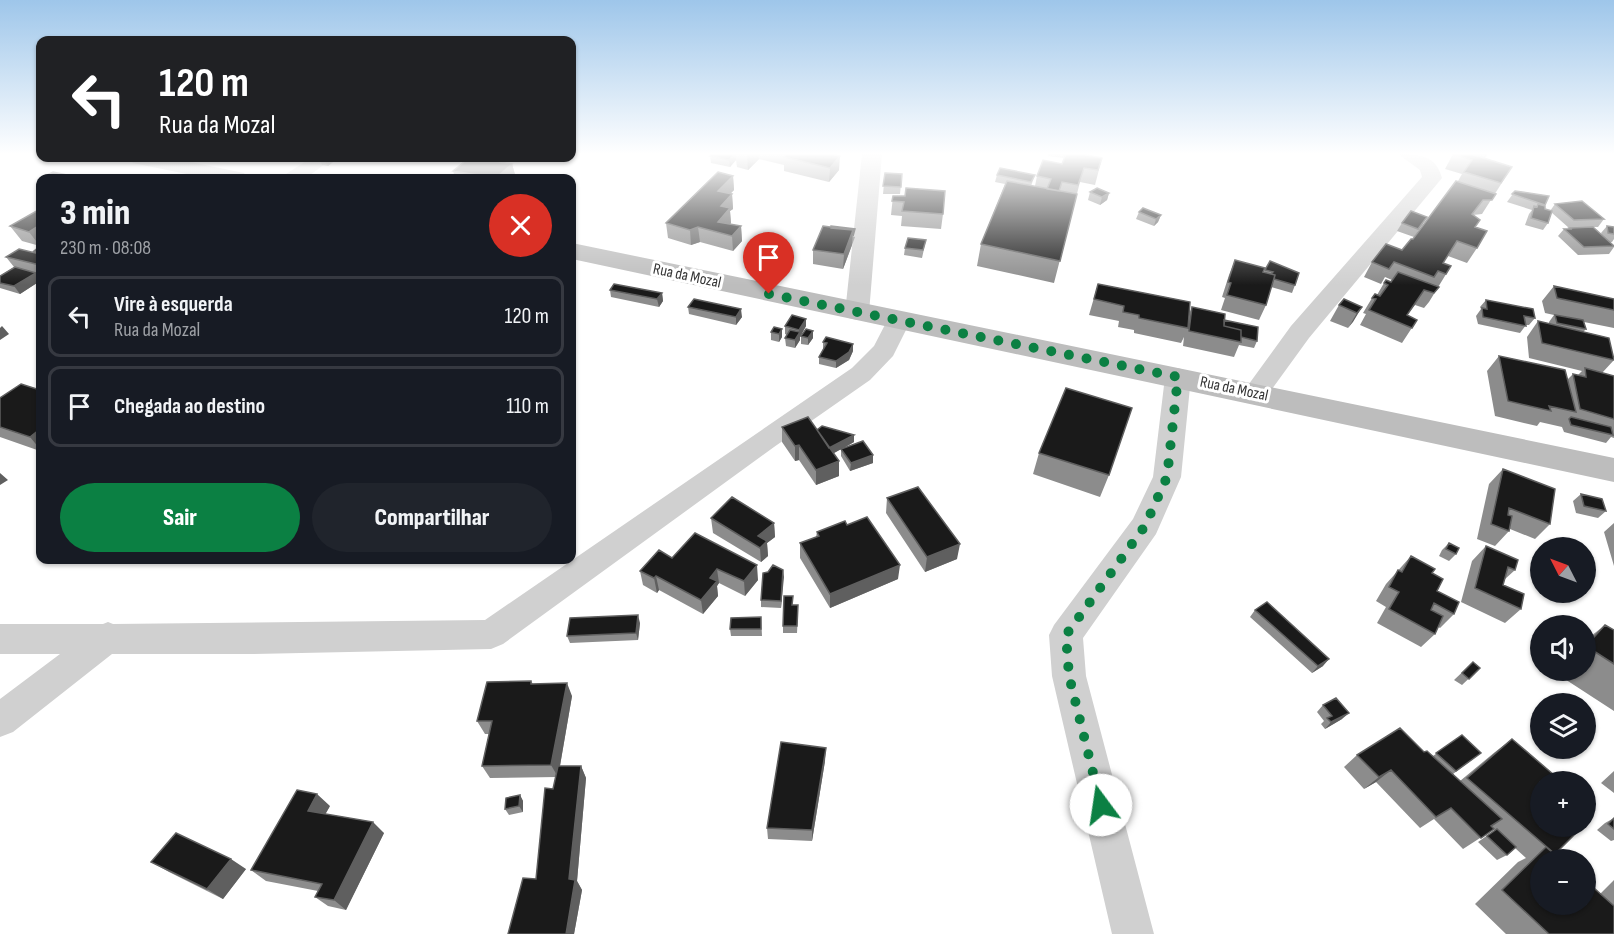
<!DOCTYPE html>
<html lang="pt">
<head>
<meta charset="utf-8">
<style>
  body { margin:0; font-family:"Sofia Sans Condensed",sans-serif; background:#20242c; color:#f1f3f6; height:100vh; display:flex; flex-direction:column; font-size:22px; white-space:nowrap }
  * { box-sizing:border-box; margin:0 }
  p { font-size:20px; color:#9ea1a6 }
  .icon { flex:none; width:33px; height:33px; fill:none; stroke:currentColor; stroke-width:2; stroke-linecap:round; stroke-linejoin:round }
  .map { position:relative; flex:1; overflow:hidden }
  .panel { position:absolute; left:36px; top:174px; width:540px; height:390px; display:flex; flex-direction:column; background:#171b24; border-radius:12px; box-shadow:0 2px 4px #0004 }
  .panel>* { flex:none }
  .top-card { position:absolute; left:36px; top:36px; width:540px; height:126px; border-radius:12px; box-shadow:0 2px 4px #0004; background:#202124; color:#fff; overflow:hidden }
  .needle { width:39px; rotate:312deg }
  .fabs { position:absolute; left:1530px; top:537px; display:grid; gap:12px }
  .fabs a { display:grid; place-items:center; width:66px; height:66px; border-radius:50%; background:#171b24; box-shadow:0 2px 4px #0004; font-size:30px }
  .pin { position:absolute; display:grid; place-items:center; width:51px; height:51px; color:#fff; margin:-62px -26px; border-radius:50% 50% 50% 0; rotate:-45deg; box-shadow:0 0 6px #0007 }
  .pin .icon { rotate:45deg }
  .me { position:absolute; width:66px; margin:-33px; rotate:346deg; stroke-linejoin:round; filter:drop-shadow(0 0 4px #0008) }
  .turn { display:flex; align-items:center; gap:21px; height:126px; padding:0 24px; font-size:27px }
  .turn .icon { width:78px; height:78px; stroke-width:2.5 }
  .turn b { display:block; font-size:42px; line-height:51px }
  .round { display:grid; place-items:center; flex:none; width:63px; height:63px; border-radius:32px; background:#20242c }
  .headline { display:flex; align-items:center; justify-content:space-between; height:102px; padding:0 24px }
  h1 { font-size:36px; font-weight:800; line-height:45px }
  .button { display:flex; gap:12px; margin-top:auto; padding:12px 24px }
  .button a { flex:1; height:69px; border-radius:36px; background:#0b8043; color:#fff; font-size:24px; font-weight:800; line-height:69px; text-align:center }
  .button a+a { background:#20242c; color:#f1f3f6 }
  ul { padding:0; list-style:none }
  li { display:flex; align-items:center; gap:18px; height:81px; margin:0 12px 9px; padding:0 12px; border:3px solid #363941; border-radius:12px }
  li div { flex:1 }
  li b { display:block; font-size:22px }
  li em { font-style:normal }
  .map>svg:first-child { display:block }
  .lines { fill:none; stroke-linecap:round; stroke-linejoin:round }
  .street { fill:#d0d0d0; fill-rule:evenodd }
  .secondary { fill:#bdbdbd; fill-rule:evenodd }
  .wall { fill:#8c8c8c }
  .shaded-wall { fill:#5f5f5f }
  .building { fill:#1a1a1a; stroke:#5f5f5f; stroke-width:1.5 }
  .route { stroke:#0b8043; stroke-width:10; stroke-dasharray:0 18 }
  .labels { text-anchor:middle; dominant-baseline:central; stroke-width:6; stroke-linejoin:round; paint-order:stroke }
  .street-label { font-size:16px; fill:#333; stroke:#fff }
</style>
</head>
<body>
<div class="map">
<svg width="1614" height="934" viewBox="0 0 1614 934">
  <rect width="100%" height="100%" fill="#fff"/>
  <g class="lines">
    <!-- street -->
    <path class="street" d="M862 154H882L869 313 865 318 857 320 849 318 845 313Z
      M1398 154C1419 154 1436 155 1442 178L1309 338 1264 400 1255 403 1246 400 1242 394 1246 388 1291 326 1422 177 1420 170Z
      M311 158H333L306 178H283L286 174Z
      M899 312 908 315 911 320 893 356 870 380 774 447 503 644 491 649 252 654H112L13 732 0 737V699L60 654H0V624H103L108 622 113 624 485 620 852 368 874 346 890 315Z
      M1178 368 1187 371 1191 377 1181 477 1156 534 1083 638 1086 676 1154 934H1112L1052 676 1049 635 1054 625 1133 519 1153 477 1165 377 1169 371Z"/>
    <!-- secondary -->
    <path class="secondary" d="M130 158H171L244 173 248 178H206L133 163Z
      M572 243 1614 458V482L572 259Z"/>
  </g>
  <!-- wall -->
  <path class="wall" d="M712 154H831L839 170 829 182 784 171V165L759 159 748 170 737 167 736 160 730 167 711 163 710 156Z
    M1048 154H1082L1102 158 1095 185 1080 182 1054 283 977 266 981 244 1005 184 995 182 997 175H1035L1031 186H1035L1037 176 1062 164 1064 158 1048 156Z
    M1453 154H1488L1485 158 1512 167 1482 214 1473 215 1476 227 1477 248 1467 263 1448 256 1443 263 1451 266 1429 302 1424 308 1415 305 1407 315 1417 320 1402 343 1360 325 1366 314 1363 313 1372 298 1377 295 1384 283 1391 282 1392 280 1385 277 1381 284 1364 277 1372 262 1402 250 1413 239 1458 181 1462 174 1445 169Z
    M297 158H312L309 160Z
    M319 158H338L328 166 322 165Z
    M512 164 516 178H455L453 171Z
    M885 173 902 174 900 194H883Z
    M733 176 734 190 730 194H732L733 209 730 211 731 223 730 224 741 226 742 241 733 251 700 242 691 245 668 238 666 223Z
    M1515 191 1549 196 1544 206 1545 209 1550 211 1555 204 1604 219 1598 227H1585L1602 235 1601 233 1607 226 1614 227V239L1612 242H1610L1614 246V247L1609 254 1578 255 1558 236 1564 229H1569L1570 228H1569L1551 212 1548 223 1543 230 1525 225 1529 214 1532 210 1507 202Z
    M1090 192 1109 193 1107 200 1100 205 1088 200Z
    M893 196 943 214 941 229 901 226 902 216 891 215Z
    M40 209V246L22 241 10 226Z
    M1139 212 1161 215 1158 222 1154 226 1136 219Z
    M1402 223 1423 224 1414 237 1397 231Z
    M823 226 855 237 843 269 813 264V250Z
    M926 240 922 258 904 255 905 248Z
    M40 246V277H39L40 281 20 294 0 288V276L14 267 6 257 35 253 34 251Z
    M1235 260 1264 272 1270 261 1295 285 1292 293 1271 287 1266 305 1259 320 1221 310 1225 298 1222 297 1229 275Z
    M1098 284 1189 314 1192 307 1224 320 1257 341 1254 348 1239 345 1234 357 1183 346 1184 337 1181 343 1134 333V330L1118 327 1119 321 1089 315Z
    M1554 286 1614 299V328L1584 322 1586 329 1583 332 1614 360 1602 373 1614 376V438L1611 437 1606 443 1564 432 1562 427 1540 422 1537 426 1495 416 1487 371 1499 356 1567 380 1573 374 1578 375 1582 371 1529 358 1527 337 1538 321 1549 324V322L1554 315 1545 313 1542 301Z
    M610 290 662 293 663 301 659 307 611 297Z
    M1486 300 1535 318 1529 325H1526L1520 333 1478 324 1476 316 1481 309 1480 307Z
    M1339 305 1362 307 1348 328 1330 321Z
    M688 307 742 317 736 325 689 314Z
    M806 319V326L800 337V340L795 348 786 346 785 338 787 335 785 334V326Z
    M774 327 782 337 779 342 771 340V332Z
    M813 331V338L808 345 801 344V336Z
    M823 342 853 344V351L849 360 836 368 819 364V357L823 349Z
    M40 390V451L0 437V398Z
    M782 427 817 430 854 442 844 448 873 455V463L850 471 841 456V449L833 453 839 476 816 485 799 460 795 461 782 442Z
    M1039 453 1109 475 1100 497 1033 474Z
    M1503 469 1550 524 1535 539 1510 529 1509 531 1495 546 1477 539 1489 484Z
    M1581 494 1606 511 1598 518 1576 513 1573 501Z
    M887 498 957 559 925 572 886 513Z
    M711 518 774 523 775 537 767 543 768 556 761 562 713 533Z
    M1614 523V566L1604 532Z
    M847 525 898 579 830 608 800 558V543L816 537 817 532Z
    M1449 543 1456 554 1449 561 1439 556 1442 550Z
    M1486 546 1515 570 1504 580 1503 585 1521 609 1505 623 1461 602 1472 561Z
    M1411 556 1432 573 1437 591 1454 614 1440 628 1438 627 1435 634 1421 647 1377 623 1386 607 1376 601 1386 584Z
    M672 558 758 580 745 596 719 583 717 586 718 596 703 614 659 590 657 593 643 585 640 571Z
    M783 570 781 608 761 607V600Z
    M1255 610 1323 666 1312 673 1250 617Z
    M798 612 797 633H783V626Z
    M761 617 762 636H731L730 629Z
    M640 623 638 640 570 643 567 636Z
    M1605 625 1614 630V711L1554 672 1555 670H1586V640Z
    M1473 662 1480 668 1462 685 1454 680Z
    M531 681 533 684 572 696 560 766H581L586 778 577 881 582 890 574 934H508L536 879 556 777 490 778 482 766 489 734H485L477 721Z
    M1323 705 1342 719 1325 729 1321 724 1324 721 1317 712Z
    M1462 735 1481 753 1453 774 1460 781 1495 752 1512 739 1540 782 1555 854 1600 894 1614 880V934H1506L1475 904 1518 862 1526 858 1515 848 1507 855 1497 860 1478 842 1495 830 1494 829 1463 849 1434 819 1420 828 1376 782 1364 789 1344 767 1357 755 1424 752 1433 756Z
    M825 761 812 841 768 839 767 828Z
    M1614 771V793L1601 783Z
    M520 795 523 801V812L509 815 505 809Z
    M330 806 325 814 384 833 346 910 328 906 315 897 318 891 266 881 251 870Z
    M1614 818V840L1611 841 1597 830 1605 823Z
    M151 862 246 869 223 899 169 872Z"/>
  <!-- shaded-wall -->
  <path class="shaded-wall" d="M735 154H736V160L730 167 729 160Z
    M749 154H759V159L748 170 747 156Z
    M840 156 839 170 829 182 830 168Z
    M326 158H338L328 166 324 159Z
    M512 164 516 178H496Z
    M733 176 734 190 719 205 718 191Z
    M1109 193 1107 200 1100 205 1102 197Z
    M732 194 733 209 730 211 731 223 722 233 718 222 721 206Z
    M1161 215 1158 222 1154 226 1156 219Z
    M40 225V246L29 232Z
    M741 226 742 241 733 251 732 236Z
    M698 227 700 242 691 245 690 230Z
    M853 230 852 245 843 269 844 254Z
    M36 273 40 278V281L20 294 14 286Z
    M662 293 663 301 659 307 657 299Z
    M1362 307 1353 322 1348 328 1357 313Z
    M741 309 742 317 736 325V317Z
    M806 319V326L800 337V340L795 348V340L799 333V330Z
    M2 326 9 334 0 340V328Z
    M782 329V337L779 342V334Z
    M813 331V338L808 345V338Z
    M853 344V351L849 360 836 368V361Z
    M40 429V449L30 437Z
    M854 435V442L827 457V449Z
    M799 445V460L795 461V446Z
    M873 455V463L850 471 851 463Z
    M839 461V476L816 485V470Z
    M0 473 8 480 0 485Z
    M774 523 775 537 767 543 768 556 761 562 760 548 758 536Z
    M960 544 957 559 925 572 927 557Z
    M757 565 758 580 745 596 744 581Z
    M900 565 898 579 830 608V594Z
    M717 569 719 583 717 586 718 596 703 614 701 600 710 578Z
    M783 570 784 577 781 608V601Z
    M656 576 659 590 657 593 654 578Z
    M638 615 640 623 638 640 636 633Z
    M1329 659 1323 666 1312 673 1318 666Z
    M567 683 572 696 558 777 551 765Z
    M1349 713 1342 719 1325 729 1331 722Z
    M826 748 825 761 812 841V830Z
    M581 766 586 778 577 881 582 890 574 934H566L569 879Z
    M1391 770 1376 782 1364 789 1379 777Z
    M317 794 330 806 321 822 308 811Z
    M520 795 523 801V812L519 806Z
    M373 822 384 833 346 910 334 900Z
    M231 859 246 869 223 899 207 889Z"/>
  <!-- building -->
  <path class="building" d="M712 154H735L729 160 710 156Z
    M786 154H831L840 156 830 168 784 157Z
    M1066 154H1082L1102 158 1098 170 1084 168 1078 185 1062 182 1059 191 1047 189 1051 179 1037 176 1043 160 1062 164Z
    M1453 154H1471L1512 167 1501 183 1464 172 1472 160Z
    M469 158H475L512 164 496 178 453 171Z
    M1000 168 1035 175 1031 182 997 175Z
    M53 172 81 178H41Z
    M718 172 733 176 718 191 732 194 721 206 730 208 718 222 741 226 732 236 698 227 690 230 666 223Z
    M885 173 902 174 901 187 883 186Z
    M1007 181 1077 194 1060 261 981 244Z
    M1456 181 1496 194 1492 200H1483L1472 214 1480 220 1475 227 1487 231 1477 248 1457 241 1443 263 1451 266 1446 274 1438 271 1434 277 1394 262 1389 269 1372 262 1386 244 1402 250 1411 239H1413Z
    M906 188 945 191 943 214 902 211 904 202 892 201 893 196H905Z
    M1097 188 1109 193 1102 197 1090 192Z
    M1515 191 1549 196 1545 205 1512 194Z
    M1582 201 1604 219 1574 220 1555 204Z
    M1538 204 1545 206V209L1552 211 1548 223 1531 218 1534 206 1537 207Z
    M1143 208 1161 215 1156 219 1139 212Z
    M40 209V225L29 232 10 226Z
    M1411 211 1427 217 1418 229 1402 223Z
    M823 226 853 230 844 254 813 250Z
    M831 226 855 229 853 236V230L831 228Z
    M1607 226 1614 227V234L1608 233Z
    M1593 227 1614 246 1584 247 1564 229H1572L1570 228Z
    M908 238 926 240 923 250 905 248Z
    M40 246V252L34 251Z
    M19 249 40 254V265L6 257Z
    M1235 260 1265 268 1263 272 1275 275 1266 305 1227 295 1231 283 1228 282Z
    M1270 261 1299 273 1295 285 1274 279 1275 275 1271 274 1273 272 1265 270Z
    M15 267 36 273 14 286 0 283V276Z
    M1398 272 1439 287 1434 293 1424 290 1407 315 1417 320 1412 328 1369 310 1376 299 1372 298 1375 294 1380 296 1388 285 1384 283 1386 280 1391 282Z
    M614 284 662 293 657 299 610 290Z
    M1098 284 1190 302 1188 328 1139 318V315L1123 312 1124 306 1094 299Z
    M1554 286 1614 299V310L1557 298Z
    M694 299 741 309 736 317 688 307Z
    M1344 299 1362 307 1357 313 1339 305Z
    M1486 300 1533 309 1535 318 1524 316 1526 326 1483 317 1482 308 1487 309Z
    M1192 307 1225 314 1224 326 1241 330V342L1189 331Z
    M792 315 806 319 799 330 785 326Z
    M1555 315 1583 320 1586 329 1557 323Z
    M1224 320 1258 327 1257 341 1241 337V330L1224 326Z
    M1538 321 1609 338 1614 360 1542 343Z
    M774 327 782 329 779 334 771 332Z
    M806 329 813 331 808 338 801 336Z
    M790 330 800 332 795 340 785 338Z
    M826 337 853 344 849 352 836 361 819 357 827 343 823 342Z
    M1499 356 1565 370 1576 412 1549 406 1551 411 1508 401Z
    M1585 368 1614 376V419L1580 409 1573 374 1586 377Z
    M21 384 40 390V429L30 437 0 427V398Z
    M1066 388 1132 408 1109 475 1039 453Z
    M808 417 839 461 816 470 799 445 795 446 782 427Z
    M1571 417 1611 427 1613 435 1571 425 1569 419Z
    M822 426 854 435 829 448 817 430Z
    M863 441 873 455 851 463 841 449Z
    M1503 469 1555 489 1550 524 1509 508 1508 515 1512 516 1509 531 1491 524Z
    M918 487 960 544 927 557 887 498Z
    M1581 494 1602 499 1606 511 1584 506Z
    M732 497 774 523 758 536 767 541 760 548 711 518Z
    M867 517 900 565 830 594 800 543 819 536 817 532 845 521 847 525Z
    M695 533 757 565 744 581 717 569 710 578 717 581 701 600 656 576 654 578 640 571 659 550 672 558Z
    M1449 543 1459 548 1456 554 1446 549Z
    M1486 546 1518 560 1515 570 1508 567 1503 585 1524 594 1521 609 1475 588Z
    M1411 556 1435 569 1432 573 1443 579 1437 591 1459 602 1454 614 1434 603 1431 610 1443 616 1435 634 1389 609 1399 592 1389 587 1398 570 1402 572Z
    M773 565 783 570 781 601 761 600 763 573 768 572Z
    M784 596H793L792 605H798L797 626H783Z
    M1267 602 1329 659 1318 666 1255 610Z
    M638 615 636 633 567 636 570 618Z
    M761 617V629H730L731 618Z
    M1605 625 1614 630V664L1586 646Z
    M1473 662 1480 668 1469 679 1462 673Z
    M531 681V684L567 683 551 765 482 766 492 721H477L487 682Z
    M1336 698 1349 713 1331 722 1327 718 1332 716 1323 705Z
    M1400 728 1424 752 1427 751 1502 819 1491 826 1494 829 1481 838 1451 808 1436 817 1391 770 1379 777 1357 755Z
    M1462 735 1481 753 1456 771 1436 753Z
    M1512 739 1561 781 1560 782H1540V826H1583L1555 854 1467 778Z
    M781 742 826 748 812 830 767 828Z
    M558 766H581L569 879 575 880 566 934H508L523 878 536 879 545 788 553 789Z
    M297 790 317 794 308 811 373 822 334 900 315 897 322 884 251 870Z
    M520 795 519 806 505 809 506 798Z
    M1614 818V829L1608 824Z
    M1497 829 1516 847 1507 855 1487 836Z
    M176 833 231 859 207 889 151 862Z
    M1546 847 1561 860H1540V904H1586V881L1614 906V934H1549L1502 890Z"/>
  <!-- sky -->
  <linearGradient id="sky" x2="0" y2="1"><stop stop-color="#9ec6ea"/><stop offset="0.54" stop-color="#fff"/><stop offset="1" stop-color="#fff" stop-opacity="0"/></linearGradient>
  <rect width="1614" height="285" fill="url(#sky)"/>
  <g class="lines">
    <!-- route -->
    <path class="route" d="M769 294 1178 377 1167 477 1145 526 1066 635 1069 676 1101 805"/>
  </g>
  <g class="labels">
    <!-- street labels -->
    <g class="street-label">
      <text transform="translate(687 276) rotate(12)">Rua da Mozal</text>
      <text transform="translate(1234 389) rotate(12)">Rua da Mozal</text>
    </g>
  </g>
</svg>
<div class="fabs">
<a><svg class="needle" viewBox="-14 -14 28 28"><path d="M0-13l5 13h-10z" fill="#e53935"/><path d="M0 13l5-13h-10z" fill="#9ea1a6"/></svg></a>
<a><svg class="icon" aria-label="sound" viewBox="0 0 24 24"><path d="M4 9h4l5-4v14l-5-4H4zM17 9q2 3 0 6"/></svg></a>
<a><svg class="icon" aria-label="layers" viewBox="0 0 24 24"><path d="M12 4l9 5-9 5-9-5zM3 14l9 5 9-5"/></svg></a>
<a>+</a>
<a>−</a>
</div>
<div class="pin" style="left:769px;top:294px;background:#d93025"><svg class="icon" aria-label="arrive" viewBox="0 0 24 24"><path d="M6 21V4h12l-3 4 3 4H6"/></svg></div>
<svg class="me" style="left:1101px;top:805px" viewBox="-20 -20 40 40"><circle r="19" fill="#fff"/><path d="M0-13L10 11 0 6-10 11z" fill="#0b8043"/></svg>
<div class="top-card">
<div class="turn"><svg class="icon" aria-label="left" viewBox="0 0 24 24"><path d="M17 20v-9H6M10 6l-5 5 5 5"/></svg><div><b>120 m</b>Rua da Mozal</div></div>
</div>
<section class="panel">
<div class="headline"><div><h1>3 min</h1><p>230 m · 08:08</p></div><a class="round" style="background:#d93025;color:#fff"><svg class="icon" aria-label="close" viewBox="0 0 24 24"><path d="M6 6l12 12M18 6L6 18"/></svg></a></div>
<ul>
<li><svg class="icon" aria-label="left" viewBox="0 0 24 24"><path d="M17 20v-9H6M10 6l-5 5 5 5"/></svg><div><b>Vire à esquerda</b><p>Rua da Mozal</p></div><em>120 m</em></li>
<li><svg class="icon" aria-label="arrive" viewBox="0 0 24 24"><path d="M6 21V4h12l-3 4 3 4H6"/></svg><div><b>Chegada ao destino</b></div><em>110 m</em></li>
</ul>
<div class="button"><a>Sair</a><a>Compartilhar</a></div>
</section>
</div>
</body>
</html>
